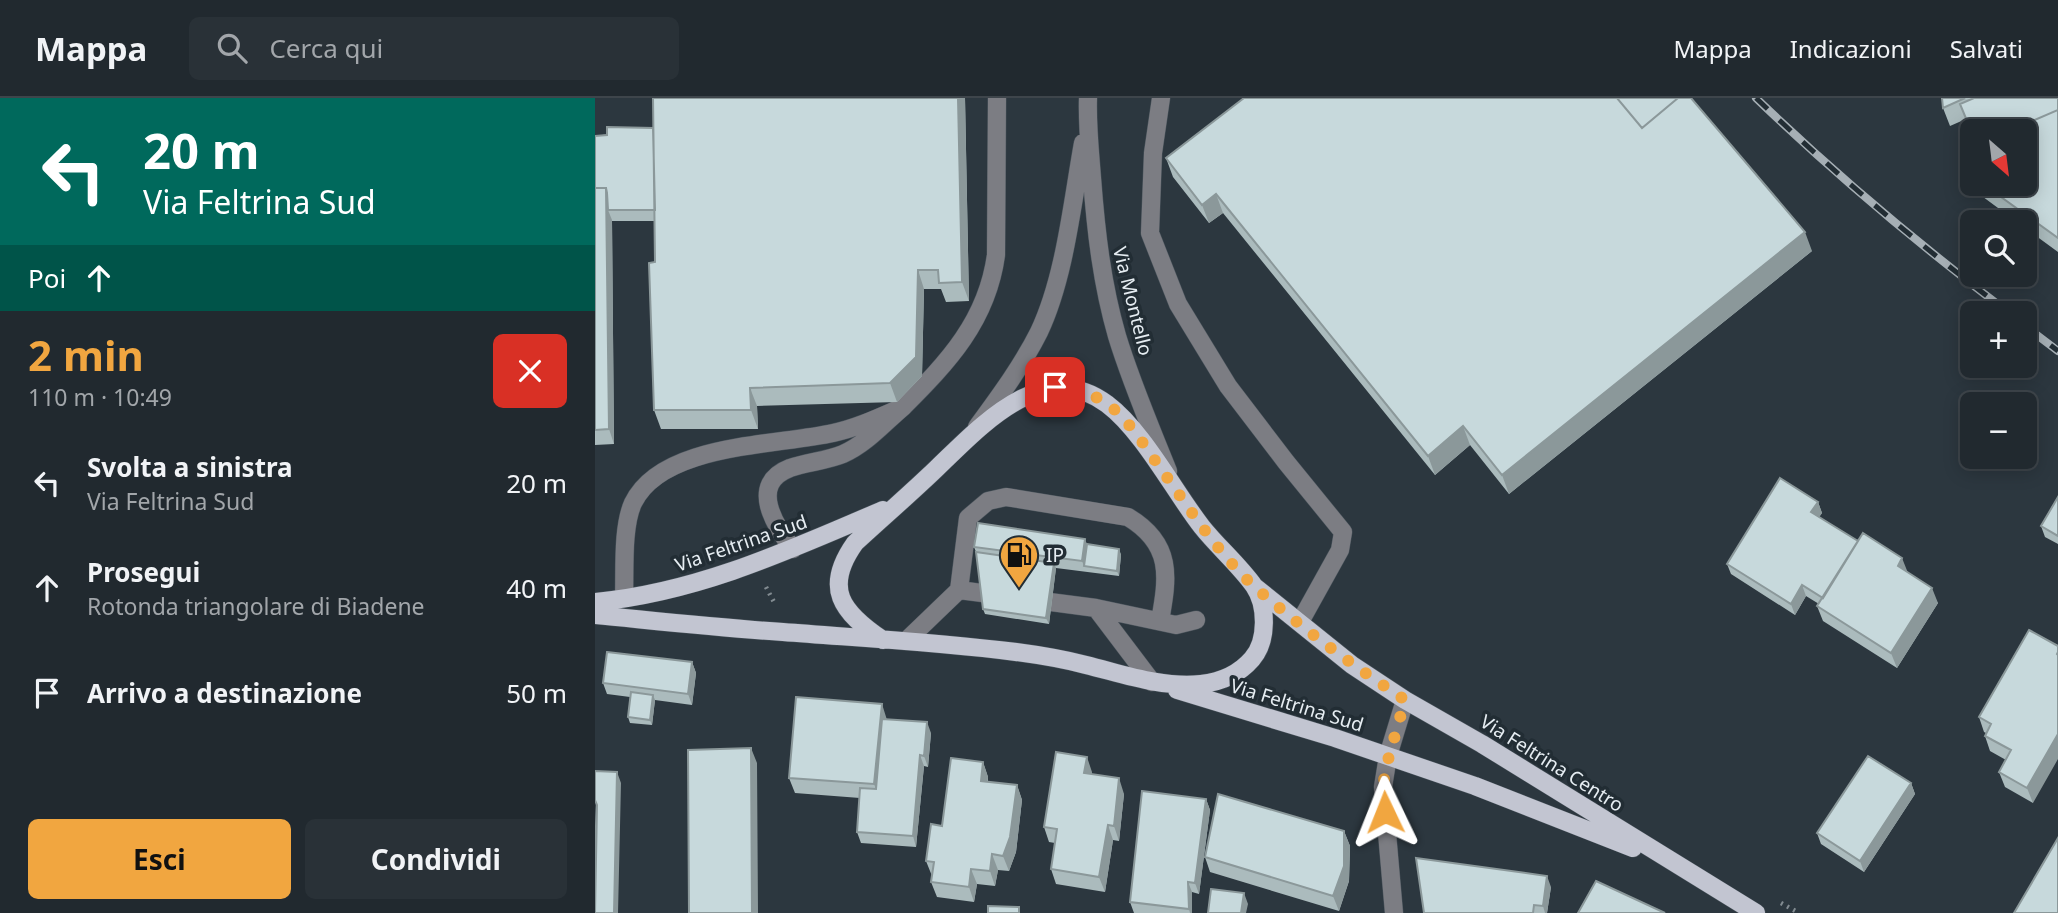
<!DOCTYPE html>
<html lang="it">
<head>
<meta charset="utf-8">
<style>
  body { margin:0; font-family:"Noto Sans",sans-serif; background:#293137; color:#f1f3f6; height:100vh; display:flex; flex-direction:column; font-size:26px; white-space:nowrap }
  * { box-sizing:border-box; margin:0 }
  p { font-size:23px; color:#a2a6aa }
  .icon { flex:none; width:38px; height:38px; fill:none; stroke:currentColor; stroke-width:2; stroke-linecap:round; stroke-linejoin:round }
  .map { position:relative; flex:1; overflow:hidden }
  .side { display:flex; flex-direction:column; background:#21292f; width:595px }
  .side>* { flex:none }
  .guide { background:#00695c; color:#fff; overflow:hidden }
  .needle { width:46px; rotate:152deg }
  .tools { position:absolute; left:1365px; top:21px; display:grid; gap:14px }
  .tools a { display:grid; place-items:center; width:77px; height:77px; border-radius:10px; background:#21292f; box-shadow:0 4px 18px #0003,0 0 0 2px #3e454b; font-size:35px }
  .pin { position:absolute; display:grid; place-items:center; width:60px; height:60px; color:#fff; margin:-30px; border-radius:14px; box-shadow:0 4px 10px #0006 }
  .me { position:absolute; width:77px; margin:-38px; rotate:358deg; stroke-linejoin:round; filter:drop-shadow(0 0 5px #0008) }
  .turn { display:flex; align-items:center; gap:24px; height:147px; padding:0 28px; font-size:32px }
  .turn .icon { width:91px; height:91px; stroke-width:2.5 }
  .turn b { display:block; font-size:49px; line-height:60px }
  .then { display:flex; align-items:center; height:66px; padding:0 28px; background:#0003; gap:14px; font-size:26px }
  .round { display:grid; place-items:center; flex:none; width:74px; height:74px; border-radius:10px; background:#293137 }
  .head { display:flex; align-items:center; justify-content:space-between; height:119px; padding:0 28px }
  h1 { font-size:42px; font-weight:700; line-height:52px; color:#f1a640 }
  .action { display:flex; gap:14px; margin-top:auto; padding:14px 28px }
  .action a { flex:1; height:80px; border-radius:10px; background:#f1a640; color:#111; font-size:28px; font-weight:700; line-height:80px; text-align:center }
  .action a+a { background:#293137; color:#f1f3f6 }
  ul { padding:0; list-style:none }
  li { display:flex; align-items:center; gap:21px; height:105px; padding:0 28px }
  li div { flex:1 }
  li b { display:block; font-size:26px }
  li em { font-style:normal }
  header { display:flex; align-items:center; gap:42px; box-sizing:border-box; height:98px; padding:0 35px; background:#21292f; border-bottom:2px solid #3e454b }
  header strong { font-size:33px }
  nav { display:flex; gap:38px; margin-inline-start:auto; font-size:24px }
  .search { width:490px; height:63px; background:#293137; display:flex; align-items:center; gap:18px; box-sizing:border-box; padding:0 24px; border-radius:10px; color:#a2a6aa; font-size:26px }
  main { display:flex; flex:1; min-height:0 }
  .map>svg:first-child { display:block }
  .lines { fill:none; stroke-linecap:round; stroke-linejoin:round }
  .minor-casing { stroke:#4a545c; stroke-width:19 }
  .major-casing { stroke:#4a545c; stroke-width:19 }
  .path { stroke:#828b91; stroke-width:4.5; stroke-dasharray:2 5; stroke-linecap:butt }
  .minor { stroke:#7c7d83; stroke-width:18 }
  .major { stroke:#c2c5d1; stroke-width:18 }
  .rail-casing { stroke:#a6afb5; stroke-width:8 }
  .rail { stroke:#222d34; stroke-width:5; stroke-dasharray:16; stroke-linecap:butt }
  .wall { fill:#abbbbd }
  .shaded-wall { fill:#8b989a }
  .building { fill:#c7d9dc; stroke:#8b989a; stroke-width:2 }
  .route { stroke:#f1a640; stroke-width:12; stroke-dasharray:0 21.6 }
  .labels { text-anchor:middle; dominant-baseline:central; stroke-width:7; stroke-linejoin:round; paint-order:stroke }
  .street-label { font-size:19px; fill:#e6edf2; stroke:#222d34 }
  .poi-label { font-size:19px; fill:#e6edf2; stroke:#222d34; text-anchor:start }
</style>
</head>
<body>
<header>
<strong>Mappa</strong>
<div class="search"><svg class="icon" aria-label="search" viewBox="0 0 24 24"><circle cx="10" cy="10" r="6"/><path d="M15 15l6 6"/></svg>Cerca qui</div>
<nav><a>Mappa</a><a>Indicazioni</a><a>Salvati</a></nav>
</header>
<main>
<section class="side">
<div class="guide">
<div class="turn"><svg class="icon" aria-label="left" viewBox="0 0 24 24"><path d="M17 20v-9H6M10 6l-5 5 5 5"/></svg><div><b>20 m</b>Via Feltrina Sud</div></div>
<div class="then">Poi<svg class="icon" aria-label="ahead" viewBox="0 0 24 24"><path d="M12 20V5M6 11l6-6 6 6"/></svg></div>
</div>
<div class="head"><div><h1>2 min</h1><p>110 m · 10:49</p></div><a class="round" style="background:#d93025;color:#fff"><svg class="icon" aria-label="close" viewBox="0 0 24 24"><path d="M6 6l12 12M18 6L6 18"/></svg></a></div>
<ul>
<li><svg class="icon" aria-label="left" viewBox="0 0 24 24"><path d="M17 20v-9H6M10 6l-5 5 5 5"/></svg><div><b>Svolta a sinistra</b><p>Via Feltrina Sud</p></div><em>20 m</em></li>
<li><svg class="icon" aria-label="ahead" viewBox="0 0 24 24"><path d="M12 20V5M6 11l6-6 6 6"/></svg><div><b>Prosegui</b><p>Rotonda triangolare di Biadene</p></div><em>40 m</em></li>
<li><svg class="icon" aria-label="arrive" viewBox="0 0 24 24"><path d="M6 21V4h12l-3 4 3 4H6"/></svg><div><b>Arrivo a destinazione</b></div><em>50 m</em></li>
</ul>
<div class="action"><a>Esci</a><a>Condividi</a></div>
</section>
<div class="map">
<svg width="1463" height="815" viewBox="0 0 1463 815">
  <rect width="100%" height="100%" fill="#2c373f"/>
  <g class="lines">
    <!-- minor casing -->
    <g class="minor-casing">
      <path id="minor" d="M493 0C492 27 495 53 497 80 501 134 507 186 522 238 536 284 555 328 573 373
        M566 0 558 55 555 135 583 206 633 288 691 364 748 434 745 452 705 524
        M308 309C353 264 392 223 401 157L402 0
        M382 329C404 299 427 268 444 234 470 179 477 106 488 45
        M364 492 373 420 393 403 411 399 533 419C578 446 573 479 565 523
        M29 500C30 473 27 429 38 405 67 345 181 348 238 335 262 330 285 319 308 309 289 325 271 346 248 356 231 363 212 364 195 370 153 386 180 428 198 451
        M501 510 581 527 601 522
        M311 543 364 492 501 510 557 584
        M799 815 788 689 793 658 810 602"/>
    </g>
    <!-- major casing -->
    <g class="major-casing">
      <path id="major" d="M660 489 757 567 810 602 887 646 1161 815
        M0 504C101 495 195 452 288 412
        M0 517C62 523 125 530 188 534 265 540 343 544 421 554 444 557 468 561 491 567 528 576 566 590 606 586 625 584 644 576 657 561 673 543 672 507 659 488 644 467 623 449 607 429 579 393 548 333 512 306 448 258 385 329 342 370 315 396 287 420 260 445 228 490 246 514 288 542
        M582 592 740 640 880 688 1038 750"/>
    </g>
    <!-- path -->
    <path class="path" d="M171 489 180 506
      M1186 805 1204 815"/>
    <!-- minor -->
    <use href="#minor" class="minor"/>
    <!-- major -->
    <use href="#major" class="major"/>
    <!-- rail casing -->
    <g class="rail-casing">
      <path id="rail" d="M1161 0C1241 77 1326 148 1414 215
        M1430 228 1463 253"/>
    </g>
    <!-- rail -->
    <use href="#rail" class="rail"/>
  </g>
  <!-- wall -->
  <path class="wall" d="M58 0H370L374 203 351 204 346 191H329L327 278 302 304 162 308 163 331H66L59 312 60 123H17L19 346 0 347V38L58 30Z
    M1347 0H1463V154L1430 130V124H1422L1380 93 1373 75 1377 49V86H1430L1377 33V37L1371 21 1355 28 1348 10Z
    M571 60 1217 153 914 396 875 347 840 377 628 115 614 125 578 79Z
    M1463 399V446L1450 439 1446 428Z
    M1223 404 1227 415 1224 419 1313 475 1343 505 1302 570 1228 523 1222 508 1224 506 1211 498 1200 517 1136 476 1132 466Z
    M492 446 524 451 526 457 524 478 461 470 454 526 390 516 388 511 381 454 379 449Z
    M1434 532 1438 705 1410 689 1404 674 1411 662 1395 653 1390 638 1391 635 1389 634 1384 619Z
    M97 564 101 575 97 607 60 602 57 627 35 625 33 619 35 599 12 596 8 585Z
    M292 621 336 635 333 669 329 668 321 749 266 745 262 734 265 700 200 695 194 680Z
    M388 664 393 679V684L422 687 427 702 421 754 414 773 403 772 400 788 382 786 379 804 342 799 336 784 337 778 331 763 347 728Z
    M497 674V676L529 696 524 743 518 742 510 794 461 786 456 771 460 745 454 744 449 729Z
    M1316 685 1320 696 1269 774 1226 746 1222 735Z
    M611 701 615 712 604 796 597 794V815H539L535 804Z
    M749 733 755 748 754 783 744 813 615 774 610 759Z
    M956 789 952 815H829Z"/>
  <!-- shaded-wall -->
  <path class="shaded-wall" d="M363 0H370L374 203 367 184Z
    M11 90 16 105 13 112 17 122 19 346 14 331Z
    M621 96 628 115 614 125 607 107Z
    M1210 134 1217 153 914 396 907 377Z
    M323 172 329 191 327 278 302 304 295 285Z
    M155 290 162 308 163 331 156 312Z
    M868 328 875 347 840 377 833 358Z
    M1223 404 1227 415 1220 425 1216 414Z
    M490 441 494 452 489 468 487 463Z
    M524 451 526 457 524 478 522 473Z
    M1307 460 1313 475 1303 468Z
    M459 465 461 470 454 526 451 520Z
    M1207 487 1211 498 1200 517 1196 506Z
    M1337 490 1343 505 1302 570 1296 555Z
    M97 564 101 575 97 607 93 596Z
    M58 597 60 602 57 627 55 622Z
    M287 606 292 622 285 701 279 686Z
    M332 624 336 635 333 669 329 658Z
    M1463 636V661L1438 705 1432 690Z
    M156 650 162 665 163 815H157Z
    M325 657 329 668 321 749 318 738Z
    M492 659 497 674 495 690 489 675Z
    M388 664 393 679 391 698 386 683Z
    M22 674 26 685 23 815H19Z
    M524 680 529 696 524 743 519 728Z
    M1316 685 1320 696 1269 774 1265 763Z
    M422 687 427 702 421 754 414 773 408 758Z
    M611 701 615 712 604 796 600 785Z
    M1 702 6 717 0 815V728Z
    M513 727 518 742 510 794 504 779Z
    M749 733 755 748 754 783 744 813 738 798Z
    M397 756 403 772 400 788 395 773Z
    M376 771 382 786 379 804 374 789Z
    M952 778 956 789 952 815H950L948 808Z
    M593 784 597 794V815H595L594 811Z
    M649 795 653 806 651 815H646Z"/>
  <!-- building -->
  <path class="building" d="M58 0H363L367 184 344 185 343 172H323L321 259 295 285 155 290 156 312H59L54 165 60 164Z
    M649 0H1022L1047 30 1083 0H1096L1210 134 907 377 868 328 833 358 621 96 607 107 571 60Z
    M1022 0H1083L1047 30Z
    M1347 0H1370L1348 10Z
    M1379 0H1463V12L1414 33H1377V35L1365 6Z
    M1463 12V140L1388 86H1430V33H1414Z
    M12 29 58 30 60 112H13L12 95 11 90H0V38L12 37Z
    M1377 49V78L1373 75 1366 54Z
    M0 90H11L14 331 0 332Z
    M1185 380 1223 404 1216 414 1263 443 1228 500 1207 487 1196 506 1132 466Z
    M1463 399V438L1446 428Z
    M383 425 490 441 487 463 379 449Z
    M1268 435 1307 460 1303 468 1337 490 1296 555 1222 508Z
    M492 446 524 451 522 473 489 468Z
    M381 454 459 465 451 520 388 511Z
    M1434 532 1463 548V554L1462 556 1463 557V636L1432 690 1404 674 1416 652 1390 638 1396 626 1384 619Z
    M12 554 97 564 93 596 8 585Z
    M36 594 58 597 55 622 33 619Z
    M201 599 287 606 279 686 194 680Z
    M287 621 332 624 329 658 325 657 318 738 262 734 265 690 281 691Z
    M156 650 157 815H94L93 652Z
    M461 654 492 659 489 675 524 680 519 728 513 727 504 779 456 771 462 731 449 729Z
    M1273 658 1316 685 1265 763 1222 735Z
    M356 660 388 664 386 683 422 687 415 739 408 758 397 756 395 773 376 771 374 789 336 784 339 764 331 763 336 726 347 728Z
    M0 673 22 674 19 815H0L2 707 0 702Z
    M547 693 611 701 600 785 593 784 594 811 535 804Z
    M623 696 749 733V768L738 798 610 759Z
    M1463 740V815H1419Z
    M821 760 952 778 948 808 939 807 938 815H829Z
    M1001 783 1070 815H983Z
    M616 791 649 795 646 815H613Z
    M393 808 424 809V815H393Z"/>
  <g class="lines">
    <!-- route -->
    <path class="route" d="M460 289C479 291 495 294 511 305 530 318 546 342 559 361 591 405 620 453 661 490 708 531 759 568 810 602L789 676 790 714"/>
  </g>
  <!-- icons -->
  <defs>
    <g id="fuel-pin" transform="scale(2.0125)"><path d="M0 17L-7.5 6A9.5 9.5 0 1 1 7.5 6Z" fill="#f1a640" stroke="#222d34"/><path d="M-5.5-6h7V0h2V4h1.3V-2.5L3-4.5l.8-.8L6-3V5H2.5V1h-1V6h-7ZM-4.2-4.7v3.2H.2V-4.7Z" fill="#111"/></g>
  </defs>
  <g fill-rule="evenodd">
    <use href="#fuel-pin" x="424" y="457"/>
  </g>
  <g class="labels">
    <!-- street labels -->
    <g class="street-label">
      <text transform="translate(538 203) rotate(76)">Via Montello</text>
      <text transform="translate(146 445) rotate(-19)">Via Feltrina Sud</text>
      <text transform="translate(702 607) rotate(17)">Via Feltrina Sud</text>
      <text transform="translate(957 665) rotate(32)">Via Feltrina Centro</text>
    </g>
    <!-- poi labels -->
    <g class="poi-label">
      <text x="451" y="457">IP</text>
    </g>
  </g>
</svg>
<div class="tools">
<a><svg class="needle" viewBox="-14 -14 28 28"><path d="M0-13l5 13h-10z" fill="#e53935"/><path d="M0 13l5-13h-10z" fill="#a2a6aa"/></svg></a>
<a><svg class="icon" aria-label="search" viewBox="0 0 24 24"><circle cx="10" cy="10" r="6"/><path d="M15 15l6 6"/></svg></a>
<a>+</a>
<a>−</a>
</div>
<div class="pin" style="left:460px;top:289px;background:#d93025"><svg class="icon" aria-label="arrive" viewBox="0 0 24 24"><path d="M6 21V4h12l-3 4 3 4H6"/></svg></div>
<svg class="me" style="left:790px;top:714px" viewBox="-20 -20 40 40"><path d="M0-17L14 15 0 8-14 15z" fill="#f1a640" stroke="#fff" stroke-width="4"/></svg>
</div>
</main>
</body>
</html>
